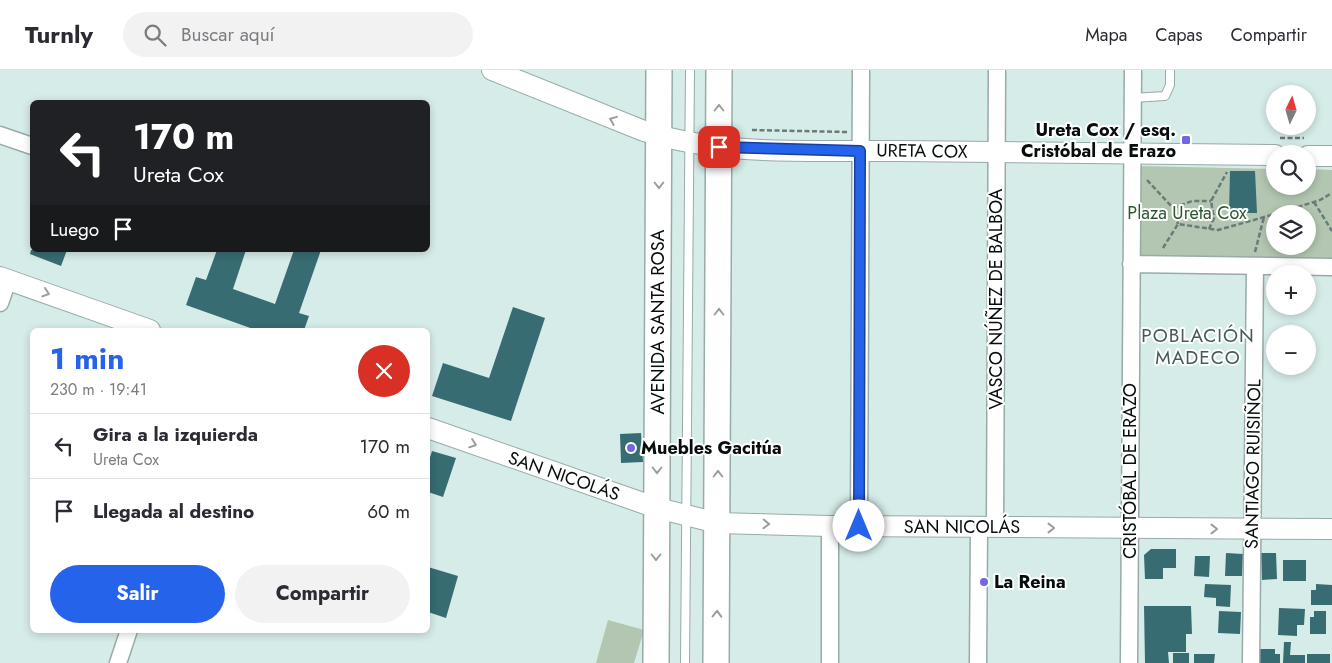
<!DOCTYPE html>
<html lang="es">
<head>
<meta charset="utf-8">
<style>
  body { margin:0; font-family:Jost,sans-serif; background:#f2f2f3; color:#2b2b33; height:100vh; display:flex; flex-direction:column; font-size:19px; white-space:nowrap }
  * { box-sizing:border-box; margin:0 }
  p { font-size:16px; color:#7c7c81 }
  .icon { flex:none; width:28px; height:28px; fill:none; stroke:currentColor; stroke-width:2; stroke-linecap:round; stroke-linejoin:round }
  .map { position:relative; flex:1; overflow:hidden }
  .details { position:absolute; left:30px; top:258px; width:400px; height:305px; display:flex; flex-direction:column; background:#fff; border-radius:8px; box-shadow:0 2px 8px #0003 }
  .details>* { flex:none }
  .guide { position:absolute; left:30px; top:30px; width:400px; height:152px; border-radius:8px; box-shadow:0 2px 8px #0003; background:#202124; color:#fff; overflow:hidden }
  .needle { width:32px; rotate:5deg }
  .fabs { position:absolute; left:1266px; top:15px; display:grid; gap:10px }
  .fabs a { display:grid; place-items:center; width:50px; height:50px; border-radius:50%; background:#fff; box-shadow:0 2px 8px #0003; font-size:25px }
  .pin { position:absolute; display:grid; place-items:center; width:42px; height:42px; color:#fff; margin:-21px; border-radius:10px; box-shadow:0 2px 8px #0006 }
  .me { position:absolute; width:55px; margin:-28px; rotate:0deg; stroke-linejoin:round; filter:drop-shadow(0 0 4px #0008) }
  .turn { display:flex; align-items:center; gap:18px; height:105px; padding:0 20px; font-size:22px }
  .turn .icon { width:65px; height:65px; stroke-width:2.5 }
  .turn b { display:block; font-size:35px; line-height:42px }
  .then { display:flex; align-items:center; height:48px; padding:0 20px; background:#0003; gap:10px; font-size:19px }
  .round { display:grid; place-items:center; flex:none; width:52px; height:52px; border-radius:26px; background:#f2f2f3 }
  .headline { display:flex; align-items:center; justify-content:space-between; height:85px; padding:0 20px }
  h1 { font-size:30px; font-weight:700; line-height:38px; color:#2563eb }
  .button { display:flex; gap:10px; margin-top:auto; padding:10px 20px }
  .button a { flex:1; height:58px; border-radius:30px; background:#2563eb; color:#fff; font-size:20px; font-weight:700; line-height:58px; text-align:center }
  .button a+a { background:#f2f2f3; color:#2b2b33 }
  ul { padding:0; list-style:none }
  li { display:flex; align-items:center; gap:15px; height:65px; padding:0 20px; border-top:1px solid #e1e1e2 }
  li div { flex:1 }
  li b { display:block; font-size:19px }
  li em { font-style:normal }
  header { display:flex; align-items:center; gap:30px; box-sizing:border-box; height:70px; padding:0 25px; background:#fff; border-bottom:1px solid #e1e1e2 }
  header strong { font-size:24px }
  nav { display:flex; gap:28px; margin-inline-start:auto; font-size:18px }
  .search { width:350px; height:45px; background:#f2f2f3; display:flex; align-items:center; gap:12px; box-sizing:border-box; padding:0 18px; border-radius:28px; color:#7c7c81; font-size:19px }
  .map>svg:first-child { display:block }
  .green { fill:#b2c6b1; fill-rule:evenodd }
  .building { fill:#376c72 }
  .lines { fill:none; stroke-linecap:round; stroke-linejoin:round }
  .service-casing { stroke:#97aba8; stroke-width:10 }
  .minor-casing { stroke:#97aba8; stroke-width:19 }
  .tertiary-casing { stroke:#97aba8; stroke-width:22 }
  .primary-casing { stroke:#97aba8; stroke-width:28 }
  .path { stroke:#6c7a78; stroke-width:2.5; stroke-dasharray:5 2.5; stroke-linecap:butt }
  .service { stroke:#fff; stroke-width:8 }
  .minor { stroke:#fff; stroke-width:16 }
  .tertiary { stroke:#fff; stroke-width:20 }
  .primary { stroke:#fff; stroke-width:25 }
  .oneway { stroke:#9b9e9e }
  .route-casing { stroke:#184099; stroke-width:12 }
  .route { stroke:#2563eb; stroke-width:9 }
  .poi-dot { fill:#7367e1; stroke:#fff; stroke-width:2 }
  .labels { text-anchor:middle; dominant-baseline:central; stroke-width:4; stroke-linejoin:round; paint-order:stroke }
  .poi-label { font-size:18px; font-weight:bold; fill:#060d0c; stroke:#fff; text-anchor:start }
  .street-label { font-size:18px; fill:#060d0c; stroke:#fff }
  .park-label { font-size:18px; fill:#2a582c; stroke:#fff }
  .neighbourhood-label { font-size:19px; letter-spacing:1px; fill:#475a57; stroke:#fff }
</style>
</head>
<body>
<header>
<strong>Turnly</strong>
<div class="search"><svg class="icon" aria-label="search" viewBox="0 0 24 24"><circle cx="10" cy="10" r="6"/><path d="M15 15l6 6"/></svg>Buscar aquí</div>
<nav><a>Mapa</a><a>Capas</a><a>Compartir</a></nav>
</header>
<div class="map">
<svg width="1332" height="593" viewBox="0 0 1332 593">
  <rect width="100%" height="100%" fill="#d6ece8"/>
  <!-- green -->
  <path class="green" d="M1140 96 1275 99V116H1308V99L1332 100V191L1140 189ZM1275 144H1308V176H1275Z
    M608 550 644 560 634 593H596Z"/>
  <!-- building -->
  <path class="building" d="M1230 101H1255L1257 143H1229Z
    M31 180H67L61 196 30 184Z
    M217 180H246L233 219 275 234 294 180H321L299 243 309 246 304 260H256L186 235 196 207 206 210Z
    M513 237 545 248 511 351 432 326 443 293 489 308Z
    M641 363 643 392 621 393 620 364Z
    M432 381 456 388 443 427 428 422V394Z
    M1151 479H1176V498H1163V509H1145L1144 485Z
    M1226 483 1243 484 1242 506H1225Z
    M1261 483H1276L1277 509 1262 510Z
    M1195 486H1210L1209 507 1194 506Z
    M1283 490H1306V511H1283Z
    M428 497 458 506 446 548 428 542Z
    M1205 514 1231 515 1230 537 1216 536V528L1204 527Z
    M1316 514 1332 515V535H1311V520H1316Z
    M1144 536H1191L1192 564H1186V582H1168L1169 593H1145Z
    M1279 538 1305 539 1304 555H1297V566L1278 565Z
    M1219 541 1241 542 1240 564 1218 563Z
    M1314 541H1326V564H1310V547H1314Z
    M1284 572H1291L1290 585H1305V593H1283Z
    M1259 579H1275V584H1280V593H1259Z
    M1173 583H1189V593H1173Z
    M1194 584H1215L1214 593H1194Z
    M1307 584H1330V593H1307Z"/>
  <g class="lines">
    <!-- service casing -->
    <g class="service-casing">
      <path id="service" d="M1132 28 1165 26 1170 15V0
        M685 593 690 0"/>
    </g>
    <!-- minor casing -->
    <g class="minor-casing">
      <path id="minor" d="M0 65 32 76
        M1131 194 1332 197
        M0 233 8 210
        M859 457 861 0
        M995 457 997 0
        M118 593 129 560
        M830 593V456
        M978 593 979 457
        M1129 593 1133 0
        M1251 593 1255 196"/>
    </g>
    <!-- tertiary casing -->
    <g class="tertiary-casing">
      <path id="tertiary" d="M492 0 644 61C725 87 815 80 900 81 1025 82 1150 84 1275 85
        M1308 86H1332
        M0 207 150 260
        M428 358 657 438 718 453 830 456 1332 459"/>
    </g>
    <!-- primary casing -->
    <g class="primary-casing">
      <path id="primary" d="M656 593 659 0
        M716 593 719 0"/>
    </g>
    <!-- path -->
    <path class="path" d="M752 60 847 62
      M1280 68H1304
      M1147 110 1173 138 1178 154
      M1314 132 1332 161
      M1173 138 1192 131H1211
      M1276 144 1320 130 1332 123
      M1209 159 1214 148 1211 131 1227 102
      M1163 178 1178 154 1218 160 1275 144
      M1255 182 1264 147"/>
    <!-- service -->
    <use href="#service" class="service"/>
    <!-- minor -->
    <use href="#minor" class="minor"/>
    <!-- tertiary -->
    <use href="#tertiary" class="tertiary"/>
    <!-- primary -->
    <use href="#primary" class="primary"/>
  </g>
  <!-- one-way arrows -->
  <defs><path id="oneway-chevron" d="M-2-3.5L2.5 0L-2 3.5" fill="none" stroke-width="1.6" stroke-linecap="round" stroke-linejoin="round" transform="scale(1.25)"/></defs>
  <g class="oneway">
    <use href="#oneway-chevron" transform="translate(719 38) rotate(-90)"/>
    <use href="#oneway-chevron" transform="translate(613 50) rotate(-158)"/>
    <use href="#oneway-chevron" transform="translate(659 115) rotate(90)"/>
    <use href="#oneway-chevron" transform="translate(46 223) rotate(19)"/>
    <use href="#oneway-chevron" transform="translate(719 242) rotate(-90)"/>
    <use href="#oneway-chevron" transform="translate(473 374) rotate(19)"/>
    <use href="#oneway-chevron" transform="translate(657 400) rotate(90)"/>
    <use href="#oneway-chevron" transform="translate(718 404) rotate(-90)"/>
    <use href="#oneway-chevron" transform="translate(766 454) rotate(2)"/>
    <use href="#oneway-chevron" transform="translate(1051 458)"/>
    <use href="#oneway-chevron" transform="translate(1214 459)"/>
    <use href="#oneway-chevron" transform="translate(656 487) rotate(90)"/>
    <use href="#oneway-chevron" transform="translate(717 544) rotate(-89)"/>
  </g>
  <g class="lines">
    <!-- route casing -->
    <g class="route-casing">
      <path id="route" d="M719 77 860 81 859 456"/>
    </g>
    <!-- route -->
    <use href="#route" class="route"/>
  </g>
  <!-- markers -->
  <g class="poi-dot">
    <rect x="1181" y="65" width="10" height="10" rx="2.5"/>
    <circle cx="631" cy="378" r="5"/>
    <circle cx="984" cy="512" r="5"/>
  </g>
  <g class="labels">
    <!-- poi labels -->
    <g class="poi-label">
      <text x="1176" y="60" text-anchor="end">Ureta Cox / esq.<tspan x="1176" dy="21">Cristóbal de Erazo</tspan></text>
      <text x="641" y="378">Muebles Gacitúa</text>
      <text x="994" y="512">La Reina</text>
    </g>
    <!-- street labels -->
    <g class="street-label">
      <text transform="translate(922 81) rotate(1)">URETA COX</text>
      <text transform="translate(996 229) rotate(-90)">VASCO NÚÑEZ DE BALBOA</text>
      <text transform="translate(658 252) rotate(-90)">AVENIDA SANTA ROSA</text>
      <text transform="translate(1253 394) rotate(-89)">SANTIAGO RUISIÑOL</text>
      <text transform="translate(1130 401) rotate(-90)">CRISTÓBAL DE ERAZO</text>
      <text transform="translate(564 406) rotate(19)">SAN NICOLÁS</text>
      <text x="962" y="457">SAN NICOLÁS</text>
    </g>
    <!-- park labels -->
    <g class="park-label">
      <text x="1187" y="143">Plaza Ureta Cox</text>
    </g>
    <!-- neighbourhood labels -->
    <g class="neighbourhood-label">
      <text x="1198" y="265">POBLACIÓN<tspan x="1198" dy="22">MADECO</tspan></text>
    </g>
  </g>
</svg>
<div class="fabs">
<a><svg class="needle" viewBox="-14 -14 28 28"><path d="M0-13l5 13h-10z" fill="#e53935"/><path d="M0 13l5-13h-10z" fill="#7c7c81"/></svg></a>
<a><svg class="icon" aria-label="search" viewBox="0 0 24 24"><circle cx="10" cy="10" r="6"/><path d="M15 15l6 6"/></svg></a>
<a><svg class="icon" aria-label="layers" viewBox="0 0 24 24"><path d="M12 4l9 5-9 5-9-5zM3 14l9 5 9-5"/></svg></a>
<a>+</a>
<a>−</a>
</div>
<div class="pin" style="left:719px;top:77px;background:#d93025"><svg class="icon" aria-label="arrive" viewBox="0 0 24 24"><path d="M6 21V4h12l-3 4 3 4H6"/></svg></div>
<svg class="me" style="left:859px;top:456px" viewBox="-20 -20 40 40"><circle r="19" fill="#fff"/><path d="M0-13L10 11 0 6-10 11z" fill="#2563eb"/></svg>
<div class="guide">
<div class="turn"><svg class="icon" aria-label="left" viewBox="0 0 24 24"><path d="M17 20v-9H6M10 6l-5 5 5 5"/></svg><div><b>170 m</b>Ureta Cox</div></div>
<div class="then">Luego<svg class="icon" aria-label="arrive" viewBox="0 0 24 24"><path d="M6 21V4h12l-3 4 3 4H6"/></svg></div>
</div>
<section class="details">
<div class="headline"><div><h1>1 min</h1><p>230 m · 19:41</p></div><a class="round" style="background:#d93025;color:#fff"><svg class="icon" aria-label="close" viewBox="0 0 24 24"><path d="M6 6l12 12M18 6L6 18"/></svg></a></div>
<ul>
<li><svg class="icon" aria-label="left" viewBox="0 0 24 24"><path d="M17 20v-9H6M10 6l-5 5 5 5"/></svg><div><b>Gira a la izquierda</b><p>Ureta Cox</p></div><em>170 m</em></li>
<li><svg class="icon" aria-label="arrive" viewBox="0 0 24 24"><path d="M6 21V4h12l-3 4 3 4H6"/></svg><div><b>Llegada al destino</b></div><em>60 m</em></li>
</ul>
<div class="button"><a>Salir</a><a>Compartir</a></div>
</section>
</div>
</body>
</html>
